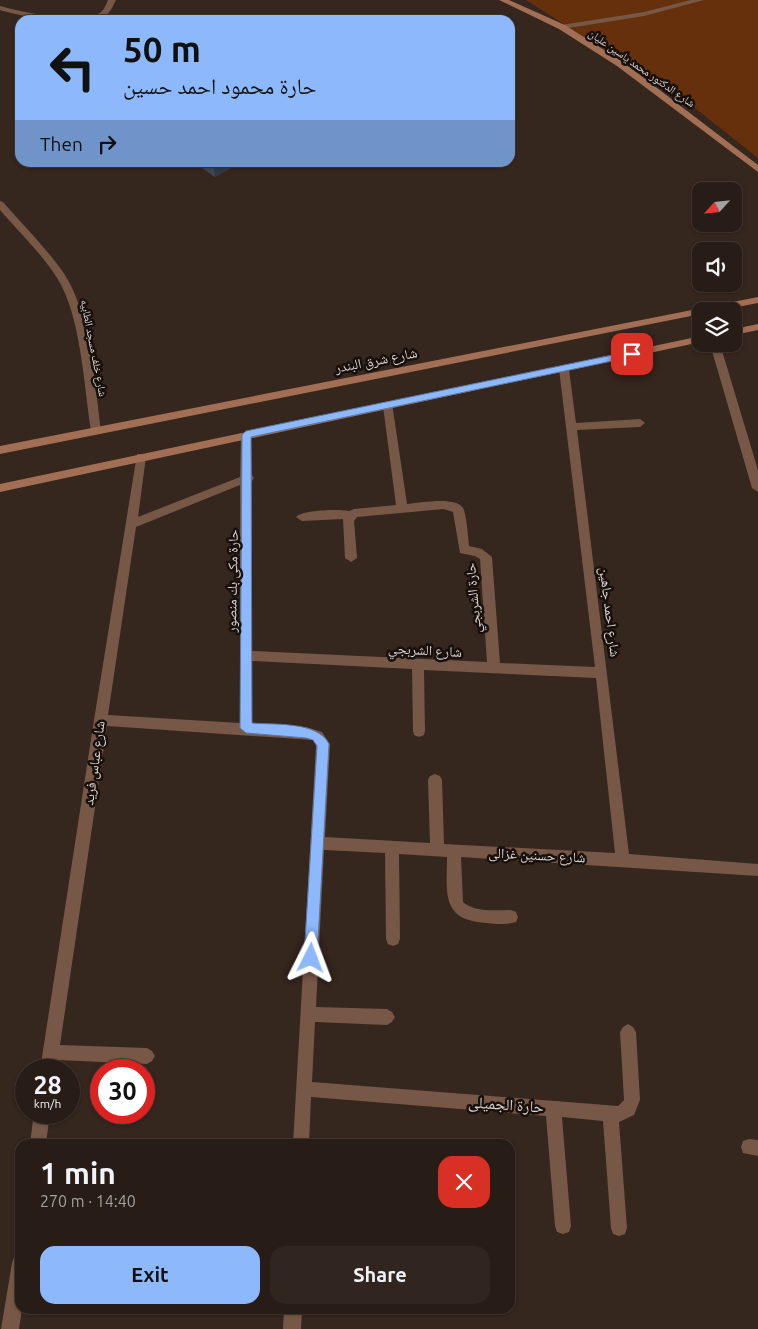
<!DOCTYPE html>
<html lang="en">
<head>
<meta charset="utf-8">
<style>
  body { margin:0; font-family:Ubuntu,"Noto Naskh Arabic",sans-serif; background:#30251f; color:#f1f3f6; height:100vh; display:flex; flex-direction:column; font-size:19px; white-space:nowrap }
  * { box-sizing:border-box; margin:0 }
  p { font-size:16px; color:#a5a1a1 }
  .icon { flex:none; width:28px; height:28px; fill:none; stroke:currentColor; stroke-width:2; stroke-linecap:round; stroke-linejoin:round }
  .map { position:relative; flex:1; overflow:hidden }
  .sheet { position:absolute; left:15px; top:1139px; width:500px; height:175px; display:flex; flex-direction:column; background:#281c16; border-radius:15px; box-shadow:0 1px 4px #0004,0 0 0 1px #443a35 }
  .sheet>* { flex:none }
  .guide { position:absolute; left:15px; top:15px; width:500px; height:152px; border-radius:15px; box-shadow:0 1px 4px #0004,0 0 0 1px #443a35; background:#8db9fc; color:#111; overflow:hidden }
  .needle { width:32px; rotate:243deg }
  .buttons { position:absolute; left:692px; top:182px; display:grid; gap:10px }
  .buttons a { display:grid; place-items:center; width:50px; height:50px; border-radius:10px; background:#281c16; box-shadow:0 1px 4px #0004,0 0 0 1px #443a35; font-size:25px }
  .speed { position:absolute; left:15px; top:1059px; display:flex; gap:10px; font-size:25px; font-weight:700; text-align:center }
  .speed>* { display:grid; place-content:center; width:65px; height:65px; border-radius:50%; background:#281c16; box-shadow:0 1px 4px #0004,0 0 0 1px #443a35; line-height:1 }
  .speed small { font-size:12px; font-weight:400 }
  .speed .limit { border:8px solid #d22; background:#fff; color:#111 }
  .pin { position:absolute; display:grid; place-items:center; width:42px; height:42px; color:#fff; margin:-21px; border-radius:10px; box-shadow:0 2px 8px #0006 }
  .me { position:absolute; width:55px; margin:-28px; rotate:3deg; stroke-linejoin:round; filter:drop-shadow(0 0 4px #0008) }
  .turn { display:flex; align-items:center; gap:18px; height:105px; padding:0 25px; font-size:22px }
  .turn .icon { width:65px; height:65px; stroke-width:2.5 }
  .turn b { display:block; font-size:35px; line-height:42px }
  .then { display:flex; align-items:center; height:48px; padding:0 25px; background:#0003; gap:10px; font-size:19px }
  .round { display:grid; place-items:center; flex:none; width:52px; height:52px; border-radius:15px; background:#30251f }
  .summary { display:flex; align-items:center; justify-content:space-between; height:85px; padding:0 25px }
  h1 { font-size:30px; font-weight:600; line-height:38px }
  .primary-button { display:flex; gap:10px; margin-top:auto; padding:10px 25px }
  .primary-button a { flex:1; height:58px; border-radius:15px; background:#8db9fc; color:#111; font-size:20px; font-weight:600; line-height:58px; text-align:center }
  .primary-button a+a { background:#30251f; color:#f1f3f6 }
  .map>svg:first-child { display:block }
  .green { fill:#67300d }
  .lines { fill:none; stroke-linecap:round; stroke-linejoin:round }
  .minor { fill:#775746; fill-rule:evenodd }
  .secondary { fill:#a26f54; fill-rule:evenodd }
  .wall { fill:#3e4753 }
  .shaded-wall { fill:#323944 }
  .route { fill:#8db9fc; stroke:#5c78a4 }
  .labels { text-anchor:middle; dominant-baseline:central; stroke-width:5; stroke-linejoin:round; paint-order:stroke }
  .far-street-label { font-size:11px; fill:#ddd3cd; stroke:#17100d }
  .street-label { font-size:14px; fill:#ddd3cd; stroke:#17100d }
  .near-street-label { font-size:16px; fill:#ddd3cd; stroke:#17100d }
</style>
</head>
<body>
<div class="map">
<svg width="758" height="1329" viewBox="0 0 758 1329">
  <rect width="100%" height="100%" fill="#35261e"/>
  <!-- green -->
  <path class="green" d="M526 0H758V158L691 105Z"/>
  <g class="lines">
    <!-- minor -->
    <path class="minor" d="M108 0H116C113 6 110 13 105 16 85 28 22 17 0 10V6C23 12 79 25 100 13 104 10 106 5 108 0Z
      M691 0H704L644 16 562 29 558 27 562 25 644 12Z
      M0 201 3 202C23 225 49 251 65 275 90 314 95 385 101 431L100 434H92L91 431C84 387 81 315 57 278 43 255 18 231 0 210Z
      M710 344H720L758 470V492L752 488Z
      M564 366 569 369 576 423 640 419 645 423 640 427 577 430 629 854 758 864V876L461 857 463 902C476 913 495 910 511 910L516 912 518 917 516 922C507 925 495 924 485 923 440 920 447 891 447 857L399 854 400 939 398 944 393 946 388 944 386 939 385 853 324 850 316 1007 387 1009 392 1012 395 1017 392 1022 387 1025 315 1022 312 1082 618 1106 624 1100 620 1032 623 1027 628 1024 633 1027 636 1032 640 1100 634 1115 619 1122 627 1228 625 1234 619 1236 613 1234 611 1228 603 1121 562 1117 571 1226 569 1232 563 1234 557 1232 555 1226 546 1116 311 1097 309 1144H293L316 745 313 740 107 726 60 1045 147 1048 152 1051 155 1056 152 1061 147 1064 57 1060 56 1070H40L94 720 137 454H145L146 457 138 517 240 477 241 435 246 431 251 435 252 475 254 478 252 481V651L487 662 480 559 475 556 460 553 453 512 444 509 357 517 354 521 357 558 351 562 345 558 343 519 302 521 296 517C302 510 339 509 349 511L354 509 396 505 383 406 384 403H392L407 504C419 503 459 495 464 510 467 521 468 535 469 546L482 549 492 557 500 663 595 667 559 369ZM240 485V723L108 715 136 527ZM252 661 412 669 413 731 414 735 419 737 424 735 425 731 424 670 596 678 615 853 444 844 442 780 440 776 435 774 430 776 428 780 430 843 325 837 330 744 322 732 306 727 252 724Z
      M34 1112H50L46 1144H30Z
      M749 1139 758 1140V1156L743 1153 741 1147 743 1141Z
      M20 1255V1309H22L19 1329H1L12 1263 14 1257Z
      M284 1309H302L301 1329H283Z"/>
    <!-- secondary -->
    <path class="secondary" d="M499 0H509L565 25 623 62 758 165V172L617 66 559 29Z
      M758 297V303L717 311H701V314L0 454V446Z
      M758 324V330L734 335V329Z
      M701 336V342L0 492V484Z"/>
  </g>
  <!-- wall -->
  <path class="wall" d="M193 162H242L215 177Z"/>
  <!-- shaded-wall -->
  <path class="shaded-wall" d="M215 162H242L215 177 213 164Z"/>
  <!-- route -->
  <path class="route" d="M632 351 637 354 636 356 251 437 252 723C274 725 318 721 329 744L317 958 315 962 311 964 306 962 304 958 317 746 313 740 306 738 246 733 240 728 242 435 246 431Z"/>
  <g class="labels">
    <!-- far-street labels -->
    <g class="far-street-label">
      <text transform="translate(642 68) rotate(35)">شارع الدكتور محمد ياسين عليان</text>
      <text transform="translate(94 348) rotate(79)">شارع خلف مسجد الطابيه</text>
    </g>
    <!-- street labels -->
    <g class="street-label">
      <text transform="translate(376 360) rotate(-11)">شارع شرق البندر</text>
      <text transform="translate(232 581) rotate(-89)">حارة مكى بك منصور</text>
      <text transform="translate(473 598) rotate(-95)">حارة الشربجي</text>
      <text transform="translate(610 612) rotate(83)">شارع احمد جاهين</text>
      <text transform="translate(425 650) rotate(3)">شارع الشربجي</text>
      <text transform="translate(94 763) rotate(-82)">شارع عباس فريد</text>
      <text transform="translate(537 855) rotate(3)">شارع حسنين غزالى</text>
    </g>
    <!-- near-street labels -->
    <g class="near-street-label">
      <text transform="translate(506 1104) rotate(4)">حارة الجميلى</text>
    </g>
  </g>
</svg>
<div class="buttons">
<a><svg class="needle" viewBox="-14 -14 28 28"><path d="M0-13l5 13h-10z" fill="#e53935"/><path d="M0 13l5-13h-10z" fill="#a5a1a1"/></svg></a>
<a><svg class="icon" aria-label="sound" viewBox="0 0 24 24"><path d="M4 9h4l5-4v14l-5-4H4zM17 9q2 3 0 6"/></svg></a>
<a><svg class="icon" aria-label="layers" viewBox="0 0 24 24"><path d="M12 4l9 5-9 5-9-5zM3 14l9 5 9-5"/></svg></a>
</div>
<div class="speed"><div>28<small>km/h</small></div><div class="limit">30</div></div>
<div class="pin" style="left:632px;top:354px;background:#d93025"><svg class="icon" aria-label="arrive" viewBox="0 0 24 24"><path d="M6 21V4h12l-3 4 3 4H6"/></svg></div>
<svg class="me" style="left:311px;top:958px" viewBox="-20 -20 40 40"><path d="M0-17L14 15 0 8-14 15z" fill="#8db9fc" stroke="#fff" stroke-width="4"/></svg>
<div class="guide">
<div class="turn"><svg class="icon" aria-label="left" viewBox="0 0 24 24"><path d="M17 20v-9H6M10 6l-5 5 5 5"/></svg><div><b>50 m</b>حارة محمود احمد حسين</div></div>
<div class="then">Then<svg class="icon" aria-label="right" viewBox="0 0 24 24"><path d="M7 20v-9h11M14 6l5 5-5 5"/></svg></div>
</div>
<section class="sheet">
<div class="summary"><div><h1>1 min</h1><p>270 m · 14:40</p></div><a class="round" style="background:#d93025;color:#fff"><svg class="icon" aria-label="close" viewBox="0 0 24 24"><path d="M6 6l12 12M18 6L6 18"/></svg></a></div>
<div class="primary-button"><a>Exit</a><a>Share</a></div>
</section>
</div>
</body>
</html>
